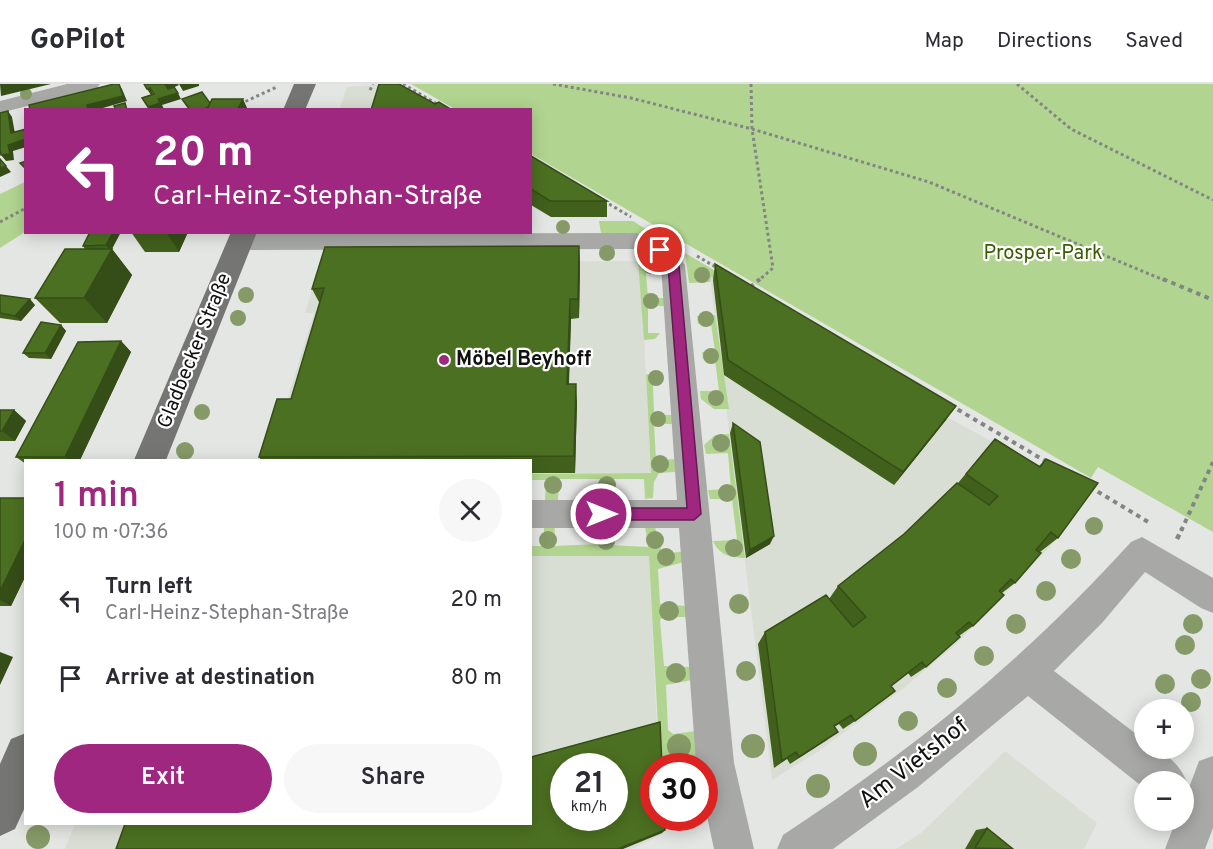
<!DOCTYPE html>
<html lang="en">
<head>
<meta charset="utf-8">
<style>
  body { margin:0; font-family:Overpass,sans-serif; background:#f7f7f7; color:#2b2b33; height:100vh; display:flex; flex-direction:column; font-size:22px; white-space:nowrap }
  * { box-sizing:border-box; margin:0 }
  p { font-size:20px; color:#7c7c81 }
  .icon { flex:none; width:33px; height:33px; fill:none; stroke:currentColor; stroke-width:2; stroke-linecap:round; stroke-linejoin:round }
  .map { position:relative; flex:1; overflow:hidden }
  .drawer { position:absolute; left:24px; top:375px; width:508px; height:366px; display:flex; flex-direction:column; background:#fff; border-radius:0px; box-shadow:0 3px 15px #0003 }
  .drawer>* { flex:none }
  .hud { position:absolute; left:24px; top:24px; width:508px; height:126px; border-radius:0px; box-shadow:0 3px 15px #0003; background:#9f277f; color:#fff; overflow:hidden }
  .buttons { position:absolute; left:1134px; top:615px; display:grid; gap:12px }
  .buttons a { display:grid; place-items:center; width:60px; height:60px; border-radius:50%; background:#fff; box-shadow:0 3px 15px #0003; font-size:30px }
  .speed { position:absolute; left:550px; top:669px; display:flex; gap:12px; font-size:30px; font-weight:700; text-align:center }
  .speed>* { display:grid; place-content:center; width:78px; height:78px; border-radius:50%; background:#fff; box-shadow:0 3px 15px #0003; line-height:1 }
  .speed small { font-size:15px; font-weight:400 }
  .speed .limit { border:9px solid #d22; background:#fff; color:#111 }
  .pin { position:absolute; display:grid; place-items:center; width:51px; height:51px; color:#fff; margin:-26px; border:3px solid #fff; border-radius:50%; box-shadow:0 2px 6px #0007 }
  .me { position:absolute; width:66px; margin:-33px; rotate:90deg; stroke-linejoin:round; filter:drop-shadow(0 0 4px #0008) }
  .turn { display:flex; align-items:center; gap:21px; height:126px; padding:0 30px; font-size:27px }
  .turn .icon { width:78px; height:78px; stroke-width:2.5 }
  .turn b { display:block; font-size:42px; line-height:51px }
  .round { display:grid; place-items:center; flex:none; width:63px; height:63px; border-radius:32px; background:#f7f7f7 }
  .head { display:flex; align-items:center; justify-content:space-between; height:102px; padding:0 30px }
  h1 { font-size:36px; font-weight:600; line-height:45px; color:#9f277f }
  .cta { display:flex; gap:12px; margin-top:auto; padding:12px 30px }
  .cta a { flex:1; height:69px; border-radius:36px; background:#9f277f; color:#fff; font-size:24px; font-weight:600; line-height:69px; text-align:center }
  .cta a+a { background:#f7f7f7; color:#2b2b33 }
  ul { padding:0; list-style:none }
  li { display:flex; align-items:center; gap:18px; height:78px; padding:0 30px }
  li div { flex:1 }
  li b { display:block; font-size:22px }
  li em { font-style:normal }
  header { display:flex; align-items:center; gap:36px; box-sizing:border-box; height:84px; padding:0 30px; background:#fff; border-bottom:2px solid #e1e1e2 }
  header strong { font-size:28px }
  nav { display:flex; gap:33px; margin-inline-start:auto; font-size:21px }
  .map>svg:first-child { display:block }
  .built { fill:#d9ded4; fill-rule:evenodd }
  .green { fill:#b1d590 }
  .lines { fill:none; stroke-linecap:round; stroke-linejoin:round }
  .path-far2 { stroke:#838583; stroke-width:3; stroke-dasharray:3 3; stroke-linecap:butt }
  .path-far1 { stroke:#838583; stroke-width:4; stroke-dasharray:4.5 4.5; stroke-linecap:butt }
  .path { stroke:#838583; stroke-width:4.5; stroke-dasharray:5 5; stroke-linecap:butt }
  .minor { fill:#a8a9a7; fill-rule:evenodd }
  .major { fill:#757674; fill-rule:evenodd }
  .tree { fill:#869a68 }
  .wall { fill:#41601c }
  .shaded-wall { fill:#354e17 }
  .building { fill:#4c7021; stroke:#354e17; stroke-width:1.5; fill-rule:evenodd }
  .route { fill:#9f277f; stroke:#671953; stroke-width:1.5 }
  .poi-dot { fill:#9f277f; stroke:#fff; stroke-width:2 }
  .labels { text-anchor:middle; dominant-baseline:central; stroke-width:4.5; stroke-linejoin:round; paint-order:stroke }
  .park-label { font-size:20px; fill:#395c03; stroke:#fff }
  .street-label { font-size:20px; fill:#101110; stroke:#fff }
  .poi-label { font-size:20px; font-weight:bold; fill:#101110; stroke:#fff; text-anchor:start }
  .near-street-label { font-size:24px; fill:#101110; stroke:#fff }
</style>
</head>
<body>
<header>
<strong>GoPilot</strong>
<nav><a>Map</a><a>Directions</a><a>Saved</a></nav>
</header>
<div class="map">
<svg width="1213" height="765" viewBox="0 0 1213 765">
  <rect width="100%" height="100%" fill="#e4e6e3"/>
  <!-- built -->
  <path class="built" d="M387 0 429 26H339L347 3Z
    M640 177 651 389 531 390V376H261L275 328 283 329 314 229H305L317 187H327L329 178Z
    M710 193 947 333 1088 410 1049 464 953 563 900 607 819 667 772 696Z
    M531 472H649L657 645 654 734H663V750L632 765H65L75 740H531ZM564 682H615V734H564Z
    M1005 667 1097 739 1084 765H896L921 749Z"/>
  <!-- green -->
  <path class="green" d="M411 0H1213V448L1098 383 1091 394 531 70V26L455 25Z
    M25 98V148L0 164V110Z
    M599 137H633L652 149H601Z
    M637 164 645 168 649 179H663V188L646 189 648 214H666V222H648V249H660L655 255 644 256Z
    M685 169 952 326 947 333 711 193 710 198 689 199Z
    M715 231 729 325H714L701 315 700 307H719L715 276 703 275 702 268 715 267 711 240H698L697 232Z
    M646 290 656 291 660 296 653 300 654 331H672V340H654L656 376 678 375V384L675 388 659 389 654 398 653 414 645 415 644 395H613V415H600V395H559L558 416H545L546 396H531V390L651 389Z
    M729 350 745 474C731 474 719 471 713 457L737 456 732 415H710L708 406 731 405 728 369 706 370 704 361 715 351Z
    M544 441H555L554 462 600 460 601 441H613L611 461 648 463 645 442 655 443 662 469 681 468 684 478 658 485 660 520 686 522 687 533H663L660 536 664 582 690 583 692 596 666 601 668 646 673 650 696 647 698 675 660 682 649 472H531V462H544Z"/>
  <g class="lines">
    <!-- path-far2 -->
    <path class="path-far2" d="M403 0 447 26
      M553 0 631 14 752 45 929 98 1166 197
      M751 0 752 45 773 184 758 197
      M1017 0 1071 45 1213 116
      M370 6 373 0
      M240 20 277 3
      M604 117 631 133
      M0 138 26 124
      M697 172 719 185"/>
    <!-- path-far1 -->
    <path class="path-far1" d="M1163 195 1213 216
      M750 203 760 195
      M950 321 1047 378
      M1090 403 1150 439
      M1181 447 1213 378"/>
    <!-- path -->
    <path class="path" d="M1177 455 1182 445"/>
    <!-- minor -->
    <path class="minor" d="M67 0H100L97 4 0 29V17Z
      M637 149 666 159 685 181 734 679 754 765H714L705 723V682H697L696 679 679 444H531V416H677L661 182 649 171 636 165 240 166 232 164 228 158 232 152 240 150Z
      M1142 453 1213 494V529L1201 524 1145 488 1102 539 1054 587 1144 656V664C1164 664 1180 681 1187 698L1184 707V698H1144V704L1028 612 918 703 833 765H777L783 751C914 665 1026 574 1131 458Z
      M1213 672V744L1205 765H1165L1176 736H1184V717L1199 677Z"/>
    <!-- major -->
    <path class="major" d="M294 0H316L305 26H283Z
      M231 148H257L166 376H134Z
      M26 649V721L15 745 0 752V680L11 655Z"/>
  </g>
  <!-- trees -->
  <g class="tree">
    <circle cx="26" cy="10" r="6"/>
    <circle cx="563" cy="143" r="7"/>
    <circle cx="607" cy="169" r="8"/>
    <circle cx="651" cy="182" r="8"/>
    <circle cx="702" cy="191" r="8"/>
    <circle cx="246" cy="211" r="8"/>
    <circle cx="651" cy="217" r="8"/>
    <circle cx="238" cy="234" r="8"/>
    <circle cx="706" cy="235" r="8"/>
    <circle cx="711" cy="272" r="8"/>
    <circle cx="656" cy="294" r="8"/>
    <circle cx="716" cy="314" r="8"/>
    <circle cx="202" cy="328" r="8"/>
    <circle cx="658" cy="335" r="8"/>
    <circle cx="721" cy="359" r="9"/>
    <circle cx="185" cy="367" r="9"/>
    <circle cx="660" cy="380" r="9"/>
    <circle cx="553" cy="401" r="9"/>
    <circle cx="607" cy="401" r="9"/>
    <circle cx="727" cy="409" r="9"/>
    <circle cx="1094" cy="442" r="9"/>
    <circle cx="548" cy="456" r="9"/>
    <circle cx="655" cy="456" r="9"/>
    <circle cx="606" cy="457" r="9"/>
    <circle cx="734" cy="464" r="9"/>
    <circle cx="666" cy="473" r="9"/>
    <circle cx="1071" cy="475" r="10"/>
    <circle cx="1046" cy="507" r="10"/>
    <circle cx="739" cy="520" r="10"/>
    <circle cx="669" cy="527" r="10"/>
    <circle cx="1016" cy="540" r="10"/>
    <circle cx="1193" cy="540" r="10"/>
    <circle cx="1185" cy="561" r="10"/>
    <circle cx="984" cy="572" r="10"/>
    <circle cx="746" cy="587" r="10"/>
    <circle cx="676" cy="589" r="10"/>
    <circle cx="1201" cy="595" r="10"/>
    <circle cx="1165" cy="600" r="10"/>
    <circle cx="947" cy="604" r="10"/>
    <circle cx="1191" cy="618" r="10"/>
    <circle cx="908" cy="637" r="10"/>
    <circle cx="679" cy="662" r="12"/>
    <circle cx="753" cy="662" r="12"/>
    <circle cx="865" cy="670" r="12"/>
    <circle cx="818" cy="702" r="12"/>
    <circle cx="38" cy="753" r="12"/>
  </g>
  <!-- wall -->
  <path class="wall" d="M531 72 607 117V133H551L531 121Z
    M90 148 112 165 132 191 107 239H60L35 214 85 165 83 162Z
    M131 148H188L179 168H145Z
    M579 162 580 182 579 234 571 235 569 300 577 318 575 389H531V376H261L259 373 291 315 320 220 312 205Z
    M715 180 946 336 894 401 724 291 713 196Z
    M0 211 35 221 21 237 0 234Z
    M61 241 66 247 51 275 29 274 23 269Z
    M121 257 131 268 80 376H26V380L16 373Z
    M0 326H14L26 337 15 357H0Z
    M733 339 770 460 746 474 730 349Z
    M995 355 1039 382 1046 375 1058 454 1040 468 1015 499 1002 509 973 542 959 552 926 583 911 593 908 589 891 602 855 637 843 645 839 640 834 643 827 656 790 680 787 675 774 684 758 560 765 548 829 515 838 502 904 450 958 399Z
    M0 414H26V491L11 522H0Z
    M987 744 1013 765H965L976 746Z"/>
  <!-- shaded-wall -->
  <path class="shaded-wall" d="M0 0H51L1 12Z
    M119 0 122 5 127 17 96 26H88L87 21Z
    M165 0H178L179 1 168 6Z
    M179 0H199V2L183 7Z
    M150 4 153 10 151 11 147 5Z
    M178 9 181 15 162 21 164 25 149 26 148 23 158 15Z
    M243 15 248 26H237Z
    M8 27 12 33 16 55 11 49Z
    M26 55V63L13 67 14 76 6 77 1 71 8 61Z
    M6 82 11 88 0 93V84Z
    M113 148H121L112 165 132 191 107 239 84 214 110 167 106 161Z
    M166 148H188L179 168Z
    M579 162 580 182 579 234 578 215Z
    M30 215 35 221 21 237 15 232Z
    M570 215 571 235 568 318 567 300Z
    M61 241 66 247 51 275 45 269Z
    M121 257 131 268 80 376H70L65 373Z
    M576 300 577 318 575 389 574 372Z
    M956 322 946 336 894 401 903 388Z
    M14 326 26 337 15 357 2 347Z
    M774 452 770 460 746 474 750 466Z
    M26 454V491L11 522 0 516V507Z
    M0 568 13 573 0 601Z
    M665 746 662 749 623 765H618Z"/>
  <!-- building -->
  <path class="building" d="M114 0H119L123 12 87 21 88 26H30L29 21Z
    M144 0H165L168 5 174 3 178 9 158 15 160 19 148 23 142 14 154 10 150 4 147 5Z
    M379 0H399L435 20 439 18 452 26H371Z
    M202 8 210 19 208 23 203 26H190L182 15Z
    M212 15H243L237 26H207Z
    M125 19 127 26H116L114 22Z
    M8 27 11 49 26 45V55L8 61 10 70 1 71 0 65V29Z
    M531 72 607 117H550L531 105Z
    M0 75 6 82 0 84Z
    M26 77V82L24 83 20 79Z
    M90 148H113L106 161 83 162Z
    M579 162 578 215H570L567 300H576L574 372 259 373 277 315H291L324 204 312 205 325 163Z
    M65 165H112L84 214H35Z
    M715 180 956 322 903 388 728 276Z
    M0 211 30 215 15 232 0 229Z
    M41 238 61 241 45 269H23Z
    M121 257 65 373H16L78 258Z
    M0 326H14L2 347H0Z
    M733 339 760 358 774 452 750 466Z
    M995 355 1040 383 1046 375 1098 399 1058 454 1051 448 1036 466 1041 469 1015 499 1011 495 999 507 1004 511 973 542 969 538 956 549 960 553 926 583 922 578 891 602 895 607 855 637 851 631 834 642 838 648 799 673 796 668 782 677 765 548 826 511 853 543 866 533 838 502 904 450 957 399 989 421 998 412 966 390Z
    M0 414H26V454L0 507Z
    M660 638 662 682H654V734H664L665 746 618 765H116L125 740H531V673ZM564 682H615V734H564Z
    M987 744 1013 765 975 764Z"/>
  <!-- route -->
  <path class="route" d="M660 162 679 181 701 430 694 436H601L594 430 601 424H687L668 182 655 166Z"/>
  <!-- markers -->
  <circle class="poi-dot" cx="444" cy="276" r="6"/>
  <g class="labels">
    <!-- park labels -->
    <g class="park-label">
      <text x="1043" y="170">Prosper-Park</text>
    </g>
    <!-- street labels -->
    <g class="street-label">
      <text transform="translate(195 267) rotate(-68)">Gladbecker Straße</text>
    </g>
    <!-- poi labels -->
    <g class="poi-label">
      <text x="456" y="276">Möbel Beyhoff</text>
    </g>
    <!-- near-street labels -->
    <g class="near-street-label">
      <text transform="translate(914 680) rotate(-38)">Am Vietshof</text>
    </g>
  </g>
</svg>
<div class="buttons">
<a>+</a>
<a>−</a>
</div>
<div class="speed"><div>21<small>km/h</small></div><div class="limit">30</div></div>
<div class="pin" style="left:660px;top:166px;background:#d93025"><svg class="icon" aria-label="arrive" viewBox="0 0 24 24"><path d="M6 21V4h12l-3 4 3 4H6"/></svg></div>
<svg class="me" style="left:601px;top:430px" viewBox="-20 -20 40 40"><circle r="17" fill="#9f277f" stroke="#fff" stroke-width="3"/><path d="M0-11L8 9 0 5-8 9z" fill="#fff"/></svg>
<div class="hud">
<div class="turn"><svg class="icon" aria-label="left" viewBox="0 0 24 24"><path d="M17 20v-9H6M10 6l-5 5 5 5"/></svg><div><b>20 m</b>Carl-Heinz-Stephan-Straße</div></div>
</div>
<section class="drawer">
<div class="head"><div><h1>1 min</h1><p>100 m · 07:36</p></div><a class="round"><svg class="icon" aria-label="close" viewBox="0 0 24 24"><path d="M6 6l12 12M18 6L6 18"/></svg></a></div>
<ul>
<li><svg class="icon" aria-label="left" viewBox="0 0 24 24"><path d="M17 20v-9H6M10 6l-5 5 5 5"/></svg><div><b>Turn left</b><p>Carl-Heinz-Stephan-Straße</p></div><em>20 m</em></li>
<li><svg class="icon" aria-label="arrive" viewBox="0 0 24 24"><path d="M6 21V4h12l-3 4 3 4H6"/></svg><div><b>Arrive at destination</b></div><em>80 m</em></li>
</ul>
<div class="cta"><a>Exit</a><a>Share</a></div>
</section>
</div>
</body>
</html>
